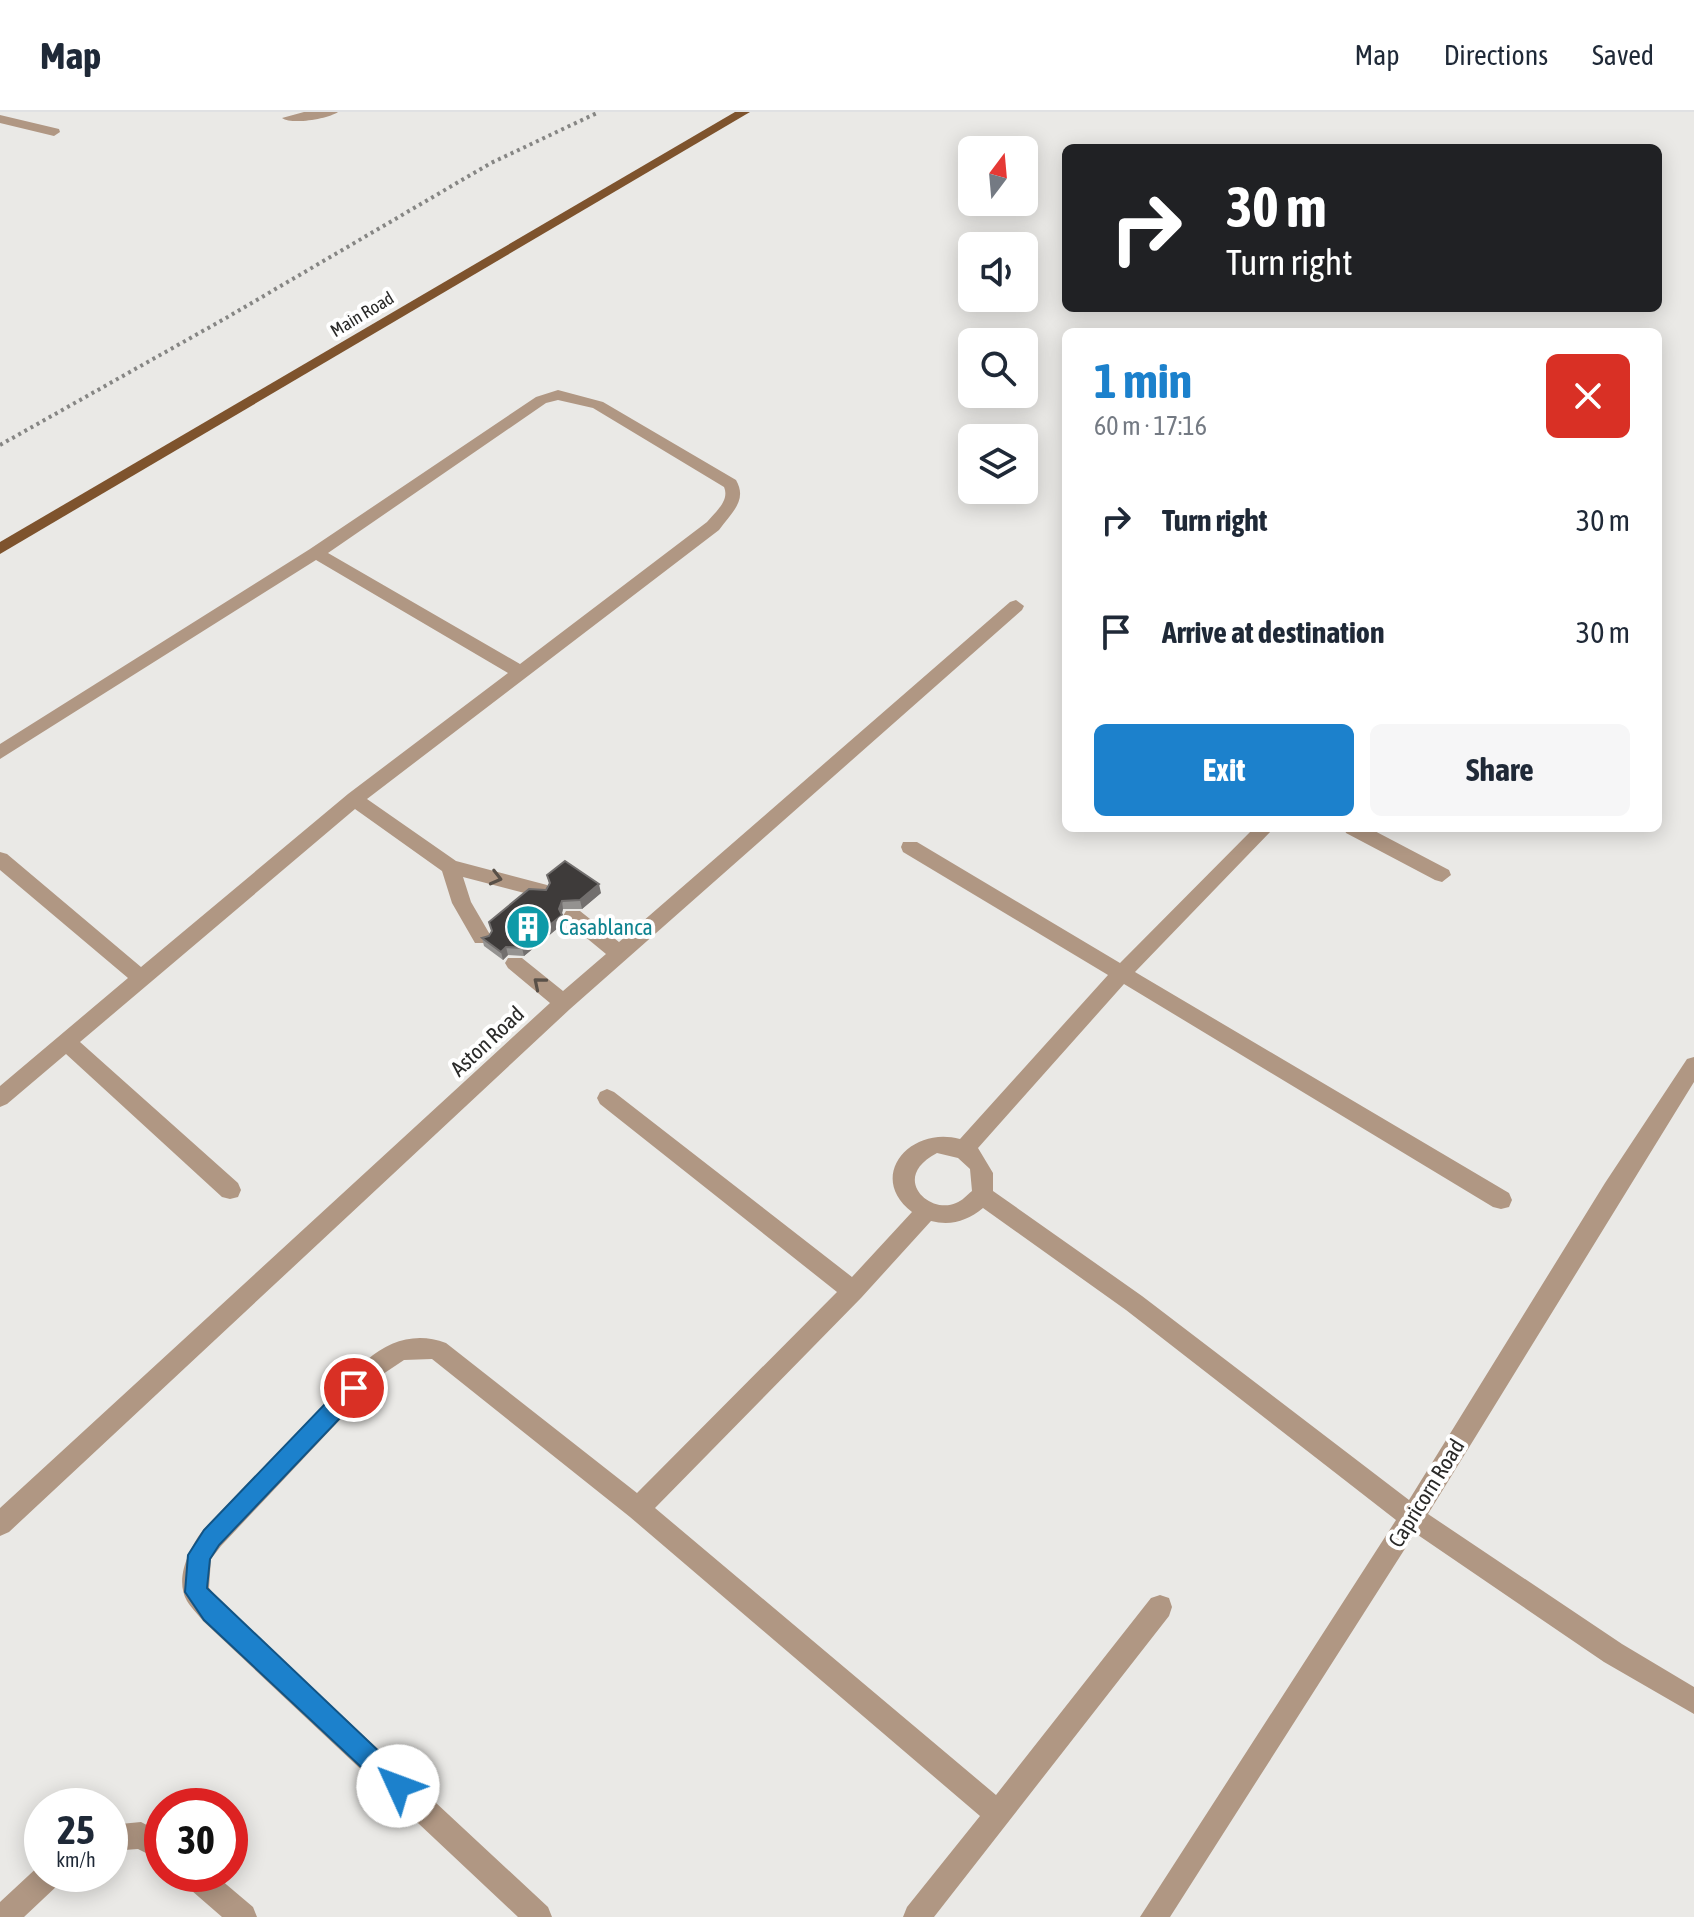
<!DOCTYPE html>
<html lang="en">
<head>
<meta charset="utf-8">
<style>
  body { margin:0; font-family:"Asap Condensed",sans-serif; background:#f6f6f7; color:#1f2937; height:100vh; display:flex; flex-direction:column; font-size:30px; white-space:nowrap }
  * { box-sizing:border-box; margin:0 }
  p { font-size:26px; color:#747a83 }
  .icon { flex:none; width:44px; height:44px; fill:none; stroke:currentColor; stroke-width:2; stroke-linecap:round; stroke-linejoin:round }
  .map { position:relative; flex:1; overflow:hidden }
  .drawer { position:absolute; left:1062px; top:216px; width:600px; height:504px; display:flex; flex-direction:column; background:#fff; border-radius:12px; box-shadow:0 4px 20px #0003 }
  .drawer>* { flex:none }
  .banner { position:absolute; left:1062px; top:32px; width:600px; height:168px; border-radius:12px; box-shadow:0 4px 20px #0003; background:#202124; color:#fff; overflow:hidden }
  .needle { width:52px; rotate:16deg }
  .fabs { position:absolute; left:958px; top:24px; display:grid; gap:16px }
  .fabs a { display:grid; place-items:center; width:80px; height:80px; border-radius:12px; background:#fff; box-shadow:0 4px 20px #0003; font-size:40px }
  .speed { position:absolute; left:24px; top:1676px; display:flex; gap:16px; font-size:40px; font-weight:700; text-align:center }
  .speed>* { display:grid; place-content:center; width:104px; height:104px; border-radius:50%; background:#fff; box-shadow:0 4px 20px #0003; line-height:1 }
  .speed small { font-size:20px; font-weight:400 }
  .speed .limit { border:12px solid #d22; background:#fff; color:#111 }
  .pin { position:absolute; display:grid; place-items:center; width:68px; height:68px; color:#fff; margin:-34px; border:4px solid #fff; border-radius:50%; box-shadow:0 2px 8px #0007 }
  .me { position:absolute; width:88px; margin:-44px; rotate:313deg; stroke-linejoin:round; filter:drop-shadow(0 0 6px #0008) }
  .turn { display:flex; align-items:center; gap:28px; height:168px; padding:0 32px; font-size:36px }
  .turn .icon { width:104px; height:104px; stroke-width:2.5 }
  .turn b { display:block; font-size:56px; line-height:68px }
  .round { display:grid; place-items:center; flex:none; width:84px; height:84px; border-radius:12px; background:#f6f6f7 }
  .headline { display:flex; align-items:center; justify-content:space-between; height:136px; padding:0 32px }
  h1 { font-size:48px; font-weight:700; line-height:60px; color:#1c81cc }
  .cta { display:flex; gap:16px; margin-top:auto; padding:16px 32px }
  .cta a { flex:1; height:92px; border-radius:12px; background:#1c81cc; color:#fff; font-size:32px; font-weight:700; line-height:92px; text-align:center }
  .cta a+a { background:#f6f6f7; color:#1f2937 }
  ul { padding:0; list-style:none }
  li { display:flex; align-items:center; gap:24px; height:112px; padding:0 32px }
  li div { flex:1 }
  li b { display:block; font-size:30px }
  li em { font-style:normal }
  header { display:flex; align-items:center; gap:48px; box-sizing:border-box; height:112px; padding:0 40px; background:#fff; border-bottom:2px solid #e0e1e3 }
  header strong { font-size:38px }
  nav { display:flex; gap:44px; margin-inline-start:auto; font-size:28px }
  .map>svg:first-child { display:block }
  .lines { fill:none; stroke-linecap:round; stroke-linejoin:round }
  .path { stroke:#868684; stroke-width:4; stroke-dasharray:3 4; stroke-linecap:butt }
  .minor { fill:#b09783; fill-rule:evenodd }
  .major { fill:#7e532d; fill-rule:evenodd }
  .wall { fill:#949290 }
  .shaded-wall { fill:#726f6e }
  .building { fill:#3e3b3a; stroke:#726f6e; stroke-width:2 }
  .oneway { stroke:#595048 }
  .route { fill:#1c81cc; stroke:#125485; stroke-width:2 }
  .labels { text-anchor:middle; dominant-baseline:central; stroke-width:8; stroke-linejoin:round; paint-order:stroke }
  .far-street-label { font-size:18px; fill:#2a2a29; stroke:#fff }
  .culture-label { font-size:22px; fill:#0d838f; stroke:#fff; text-anchor:start }
  .street-label { font-size:22px; fill:#2a2a29; stroke:#fff }
</style>
</head>
<body>
<header>
<strong>Map</strong>
<nav><a>Map</a><a>Directions</a><a>Saved</a></nav>
</header>
<div class="map">
<svg width="1694" height="1805" viewBox="0 0 1694 1805">
  <rect width="100%" height="100%" fill="#eae9e6"/>
  <g class="lines">
    <!-- path -->
    <path class="path" d="M0 333 226 206 491 51 599 0"/>
    <!-- minor -->
    <path class="minor" d="M304 0H338C328 7 292 13 282 6Z
      M0 3 59 17 60 20 54 24 0 11Z
      M558 278 603 290 736 368C748 389 731 401 719 418L367 687 456 749 547 773 549 778 547 783 540 785 463 765 471 790 492 826 489 831H475L452 791 442 759 355 697 80 930 238 1071 241 1078 238 1085 230 1087 222 1085 66 942 7 992 0 995V974L128 866 0 758V740L7 742 141 855 348 682 508 561 316 448 0 647V632L310 437 536 285ZM558 288 593 296 724 375C730 389 715 400 707 410L520 552 328 441 546 291Z
      M1016 488 1024 494 1022 498 570 897 9 1420 0 1424V1396L550 891 508 856 505 851 508 846H522L563 879 606 842 566 809 563 804 566 799H580L619 830 1010 490Z
      M1254 716H1274L1135 860 1509 1081 1512 1088 1509 1095 1501 1097 1493 1095 1124 872 978 1036 993 1061V1079L1142 1184 1409 1388 1605 1071 1687 947 1694 945V970L1428 1402 1622 1532 1694 1575V1602L1604 1550 1415 1421 1170 1805H1140L1396 1408 1126 1198 983 1096C967 1109 951 1114 931 1109L861 1186 655 1396 996 1683 1151 1486 1160 1483 1169 1486 1172 1495 1169 1504 934 1805H903L907 1795 980 1704 630 1405 432 1247 404 1248 383 1262 221 1434 211 1447 209 1476 221 1491 548 1795 552 1805H518L203 1509C198 1502 191 1496 187 1489 174 1467 190 1435 203 1418L367 1248C390 1228 417 1220 446 1231L637 1381 837 1180 600 992 597 986 600 980 607 977 614 980 852 1165 912 1100C866 1065 910 1013 960 1027L1108 863 903 740 901 735 903 730H917L1120 851ZM937 1041 958 1046 970 1057 972 1079C967 1083 962 1089 956 1091 930 1103 889 1066 937 1041Z
      M1344 716H1369L1449 758 1451 763 1442 770 1435 768 1346 721Z
      M141 1710 162 1721V1749L138 1737 110 1739V1713Z
      M42 1751V1762H62L59 1772 24 1805H0V1790Z
      M181 1762H214L253 1795 257 1805H222L184 1772Z"/>
    <!-- major -->
    <path class="major" d="M735 0H750L0 442V430Z"/>
  </g>
  <!-- wall -->
  <path class="wall" d="M547 763 601 781 582 797H563L562 802 564 811 524 844 508 843 503 848 484 834 482 826 489 824 492 820 489 810 546 778 549 772Z"/>
  <!-- shaded-wall -->
  <path class="shaded-wall" d="M599 772 601 781 582 797 580 788Z
    M562 789 563 797 561 804 562 803 564 811 524 844 522 836 559 797Z
    M506 835 508 843 503 848 501 840Z"/>
  <!-- building -->
  <path class="building" d="M565 749 599 772 580 788 562 789 559 797 562 803 522 836 506 835 501 840 482 826 489 824 492 819 489 810 529 777 546 778 550 771 547 763Z"/>
  <!-- one-way arrows -->
  <defs><path id="oneway-chevron" d="M-2-3.5L2.5 0L-2 3.5" fill="none" stroke-width="1.6" stroke-linecap="round" stroke-linejoin="round" transform="scale(2)"/></defs>
  <g class="oneway">
    <use href="#oneway-chevron" transform="translate(496 766) rotate(14)"/>
    <use href="#oneway-chevron" transform="translate(539 871) rotate(-140)"/>
  </g>
  <!-- route -->
  <path class="route" d="M354 1266 362 1269 365 1276 362 1283 219 1433 210 1447 207 1476 407 1666 410 1674 407 1682 398 1686 390 1682 204 1508 185 1480 188 1443 204 1418 347 1269Z"/>
  <!-- icons -->
  <defs>
    <g id="building-disc" transform="scale(2.3)"><circle r="9.5" fill="#0f9aa8" stroke="#fff"/><path d="M-4-6H4V6H1V3H-1V6H-4ZM-2.5-4.3h1.7v1.8h-1.7ZM.8-4.3h1.7v1.8H.8ZM-2.5-1h1.7V.8h-1.7ZM.8-1h1.7V.8H.8Z" fill="#fff"/></g>
  </defs>
  <g fill-rule="evenodd">
    <use href="#building-disc" x="528" y="815"/>
  </g>
  <g class="labels">
    <!-- far-street labels -->
    <g class="far-street-label">
      <text transform="translate(362 202) rotate(-31)">Main Road</text>
    </g>
    <!-- culture labels -->
    <g class="culture-label">
      <text x="559" y="815">Casablanca</text>
    </g>
    <!-- street labels -->
    <g class="street-label">
      <text transform="translate(487 929) rotate(-43)">Aston Road</text>
      <text transform="translate(1426 1381) rotate(-58)">Capricorn Road</text>
    </g>
  </g>
</svg>
<div class="fabs">
<a><svg class="needle" viewBox="-14 -14 28 28"><path d="M0-13l5 13h-10z" fill="#e53935"/><path d="M0 13l5-13h-10z" fill="#747a83"/></svg></a>
<a><svg class="icon" aria-label="sound" viewBox="0 0 24 24"><path d="M4 9h4l5-4v14l-5-4H4zM17 9q2 3 0 6"/></svg></a>
<a><svg class="icon" aria-label="search" viewBox="0 0 24 24"><circle cx="10" cy="10" r="6"/><path d="M15 15l6 6"/></svg></a>
<a><svg class="icon" aria-label="layers" viewBox="0 0 24 24"><path d="M12 4l9 5-9 5-9-5zM3 14l9 5 9-5"/></svg></a>
</div>
<div class="speed"><div>25<small>km/h</small></div><div class="limit">30</div></div>
<div class="pin" style="left:354px;top:1276px;background:#d93025"><svg class="icon" aria-label="arrive" viewBox="0 0 24 24"><path d="M6 21V4h12l-3 4 3 4H6"/></svg></div>
<svg class="me" style="left:398px;top:1674px" viewBox="-20 -20 40 40"><circle r="19" fill="#fff"/><path d="M0-13L10 11 0 6-10 11z" fill="#1c81cc"/></svg>
<div class="banner">
<div class="turn"><svg class="icon" aria-label="right" viewBox="0 0 24 24"><path d="M7 20v-9h11M14 6l5 5-5 5"/></svg><div><b>30 m</b>Turn right</div></div>
</div>
<section class="drawer">
<div class="headline"><div><h1>1 min</h1><p>60 m · 17:16</p></div><a class="round" style="background:#d93025;color:#fff"><svg class="icon" aria-label="close" viewBox="0 0 24 24"><path d="M6 6l12 12M18 6L6 18"/></svg></a></div>
<ul>
<li><svg class="icon" aria-label="right" viewBox="0 0 24 24"><path d="M7 20v-9h11M14 6l5 5-5 5"/></svg><div><b>Turn right</b></div><em>30 m</em></li>
<li><svg class="icon" aria-label="arrive" viewBox="0 0 24 24"><path d="M6 21V4h12l-3 4 3 4H6"/></svg><div><b>Arrive at destination</b></div><em>30 m</em></li>
</ul>
<div class="cta"><a>Exit</a><a>Share</a></div>
</section>
</div>
</body>
</html>
